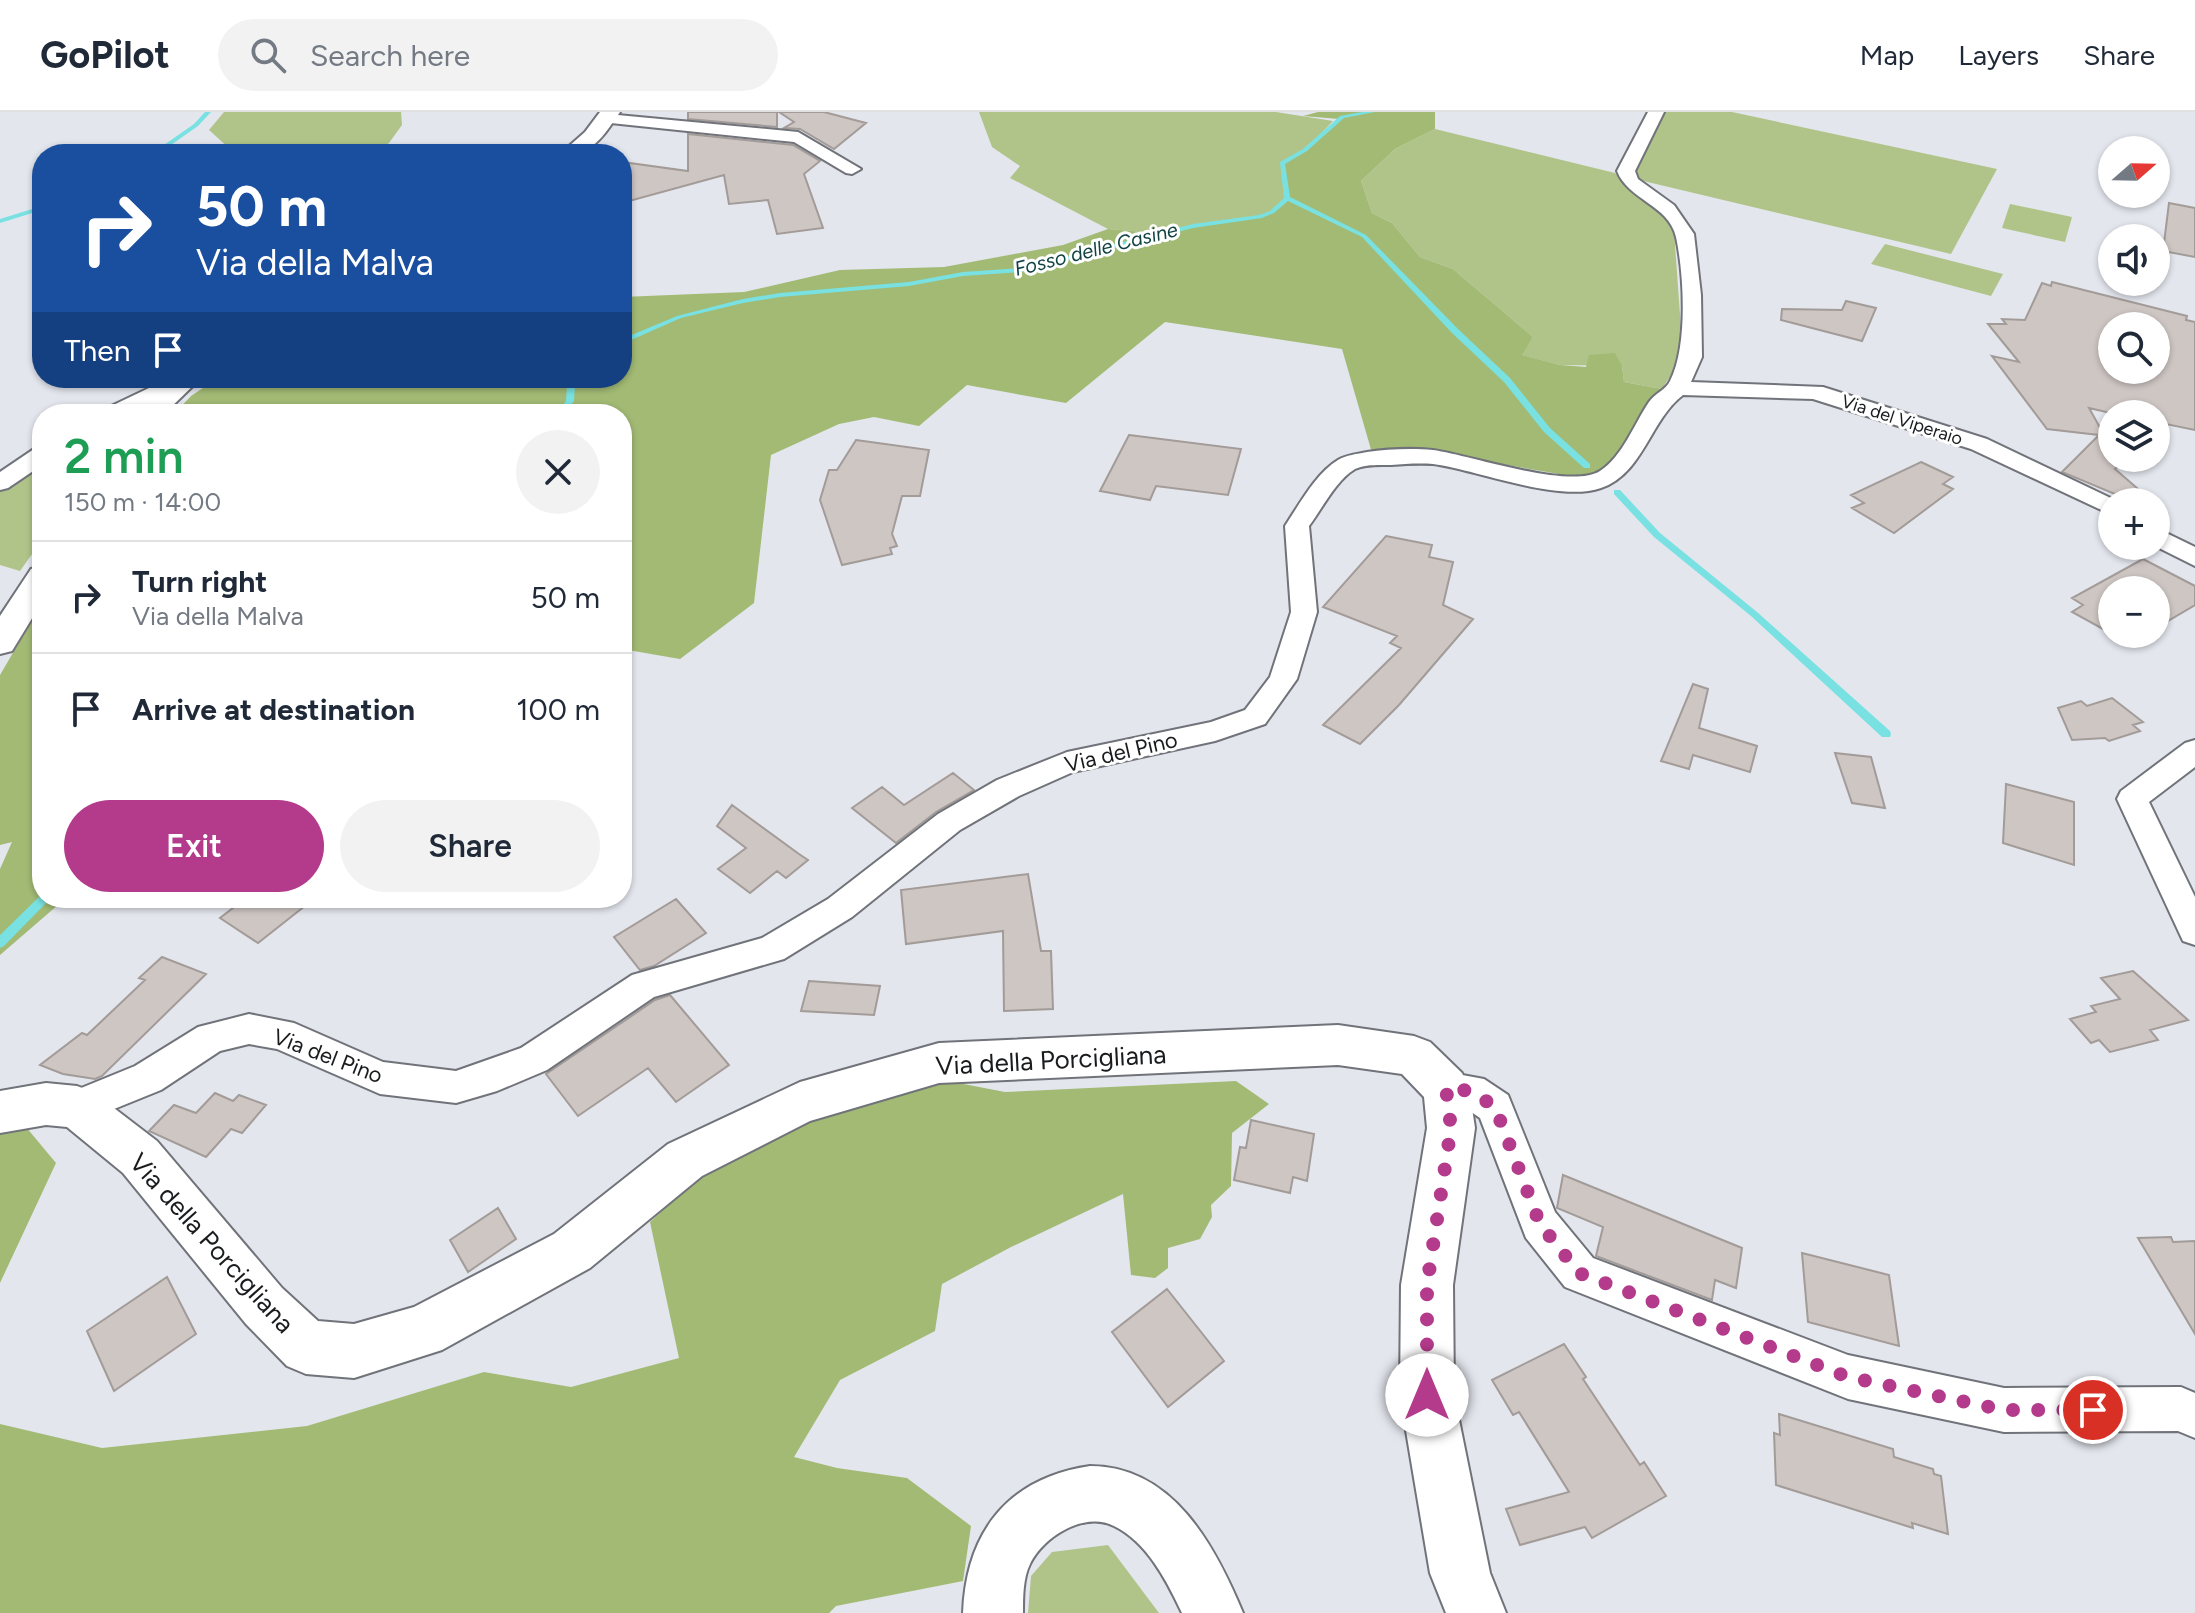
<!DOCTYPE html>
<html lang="en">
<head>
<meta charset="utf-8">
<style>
  body { margin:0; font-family:Figtree,sans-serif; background:#f2f2f3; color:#1f2937; height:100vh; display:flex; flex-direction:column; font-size:30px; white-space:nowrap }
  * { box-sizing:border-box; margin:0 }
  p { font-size:26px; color:#747a83 }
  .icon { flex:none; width:44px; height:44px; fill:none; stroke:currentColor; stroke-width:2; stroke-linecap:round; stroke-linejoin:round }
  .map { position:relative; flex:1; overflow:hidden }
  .details { position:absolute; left:32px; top:292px; width:600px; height:504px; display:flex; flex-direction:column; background:#fff; border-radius:32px; box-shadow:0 2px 6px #0004 }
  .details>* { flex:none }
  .top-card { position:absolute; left:32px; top:32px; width:600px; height:244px; border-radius:32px; box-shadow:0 2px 6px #0004; background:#1a4fa0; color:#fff; overflow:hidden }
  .needle { width:52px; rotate:70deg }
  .buttons { position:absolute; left:2098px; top:24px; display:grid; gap:16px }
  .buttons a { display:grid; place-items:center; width:72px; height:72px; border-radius:50%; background:#fff; box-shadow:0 2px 6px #0004; font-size:40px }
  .pin { position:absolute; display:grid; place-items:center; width:68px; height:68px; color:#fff; margin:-34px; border:4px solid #fff; border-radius:50%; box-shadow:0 2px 8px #0007 }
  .me { position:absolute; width:88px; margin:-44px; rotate:0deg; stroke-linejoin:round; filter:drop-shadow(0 0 6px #0008) }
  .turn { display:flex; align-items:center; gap:28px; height:168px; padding:0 32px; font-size:36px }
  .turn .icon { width:104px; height:104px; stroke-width:2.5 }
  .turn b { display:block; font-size:56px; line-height:68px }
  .then { display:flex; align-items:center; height:76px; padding:0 32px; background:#0003; gap:16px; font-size:30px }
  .round { display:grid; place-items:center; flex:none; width:84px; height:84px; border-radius:42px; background:#f2f2f3 }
  .headline { display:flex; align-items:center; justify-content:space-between; height:136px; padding:0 32px }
  h1 { font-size:48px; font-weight:600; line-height:60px; color:#1e9e55 }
  .action { display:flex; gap:16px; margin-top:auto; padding:16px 32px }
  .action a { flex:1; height:92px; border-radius:48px; background:#b43a8b; color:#fff; font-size:32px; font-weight:600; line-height:92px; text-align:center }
  .action a+a { background:#f2f2f3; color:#1f2937 }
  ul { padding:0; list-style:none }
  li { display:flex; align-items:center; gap:24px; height:112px; padding:0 32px; border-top:2px solid #e0e1e3 }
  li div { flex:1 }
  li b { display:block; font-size:30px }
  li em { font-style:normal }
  header { display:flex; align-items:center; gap:48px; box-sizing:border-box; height:112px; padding:0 40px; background:#fff; border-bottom:2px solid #e0e1e3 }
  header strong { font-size:38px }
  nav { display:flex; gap:44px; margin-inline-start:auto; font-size:28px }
  .search { width:560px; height:72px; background:#f2f2f3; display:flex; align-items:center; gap:20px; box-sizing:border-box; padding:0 28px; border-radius:44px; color:#747a83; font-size:30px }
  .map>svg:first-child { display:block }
  .green { fill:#b0c489 }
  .forest { fill:#a2ba74 }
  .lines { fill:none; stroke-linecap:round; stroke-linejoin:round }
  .stream { fill:#79e1e1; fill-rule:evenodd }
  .building { fill:#cec6c3; stroke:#a29b98; stroke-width:2; fill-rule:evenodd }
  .minor-casing { stroke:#707379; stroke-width:4 }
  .tertiary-casing { stroke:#707379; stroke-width:4 }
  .minor { fill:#fff; fill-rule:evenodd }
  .tertiary { fill:#fff; fill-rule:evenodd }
  .route { stroke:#b43a8b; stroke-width:14; stroke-dasharray:0 25.2 }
  .labels { text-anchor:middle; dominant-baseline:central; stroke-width:6; stroke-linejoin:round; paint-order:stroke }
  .far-street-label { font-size:18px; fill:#191b1d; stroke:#fff }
  .far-water-label { font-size:20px; font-style:italic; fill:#124343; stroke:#fff }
  .street-label { font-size:22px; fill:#191b1d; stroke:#fff }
  .near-street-label { font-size:26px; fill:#191b1d; stroke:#fff }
</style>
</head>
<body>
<header>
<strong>GoPilot</strong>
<div class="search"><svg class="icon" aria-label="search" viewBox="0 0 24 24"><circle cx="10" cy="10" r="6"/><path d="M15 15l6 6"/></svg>Search here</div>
<nav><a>Map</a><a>Layers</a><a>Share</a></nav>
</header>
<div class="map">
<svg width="2195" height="1501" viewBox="0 0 2195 1501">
  <rect width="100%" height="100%" fill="#e3e6ed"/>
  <!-- green -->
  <path class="green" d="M224 0H401L402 13 389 31 372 42H224L230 37 209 18Z
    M979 0H1276L1333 9 1305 38 1282 51 1287 86 1272 100 1260 105 1193 114 1168 122 1108 117 1010 66 1020 54 992 35Z
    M1663 0H1732L1997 57 1951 142 1635 67 1631 61Z
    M1435 17 1615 61C1635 87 1662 85 1674 119L1683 244 1662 277 1624 270 1622 254 1560 253 1521 243 1533 225 1453 157 1420 145 1392 111 1372 101 1361 69 1395 37Z
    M2010 92 2072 105 2065 130 2002 116Z
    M1885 132 2003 162 1991 184 1871 152Z
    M42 352V428L20 459 0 453V378Z
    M1108 1433 1159 1501H1028L1031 1464 1052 1440Z"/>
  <!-- forest -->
  <path class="forest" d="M1318 0H1435V17L1395 37 1361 69 1372 101 1392 111 1420 145 1453 157 1533 225 1522 243 1560 253 1586 255 1589 243 1615 241 1622 254 1624 270 1662 277 1609 357 1592 364H1570L1421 338 1372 341 1342 237 1165 210 1066 291 967 273 919 314 874 305 839 312 771 343 754 491 680 547 622 537V302H174L191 284 218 266H622V185L744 180 840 158 944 155 1063 133 1108 117 1168 122 1193 114 1260 105 1272 100 1287 86 1282 51 1305 38 1339 7 1303 4Z
    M42 491V786H66L0 843V757L12 730 0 733V563Z
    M948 969 1005 980 1236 969 1269 992 1232 1021 1231 1074 1211 1093 1212 1105 1200 1127 1168 1136V1156L1155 1166 1131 1163 1123 1082 1011 1135 942 1172 935 1219 840 1268 794 1345 837 1356 907 1366 971 1414 963 1469 836 1494 829 1501H0V1312L102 1336 307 1314 484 1260 571 1275 679 1246 650 1110 716 1050 874 983Z
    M26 1015 56 1051 0 1171V1020Z"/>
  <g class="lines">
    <!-- stream -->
    <path class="stream" d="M205 0H211L198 14 158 42H151L194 12Z
      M1362 0H1375L1344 6 1307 39 1285 52 1290 85 1366 123 1458 217 1510 266 1550 316 1590 352V356H1584L1544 320 1504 270 1452 221 1362 125 1288 89 1274 101 1262 106 1193 116 1021 160 963 164 909 174 780 185 743 191 681 206 622 232V227L677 204 743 187 780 181 909 170 963 160 1021 156 1193 112 1259 103 1270 99 1284 86 1280 50 1303 37 1340 4Z
      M42 94V98L0 111V107Z
      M572 266H580L575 272 574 289 564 302H556L566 289 567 272Z
      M1614 378H1620L1660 421 1757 500 1890 619 1891 622 1890 625H1882L1751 504 1654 425 1614 382Z
      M42 782V786H50L48 789 4 834 0 836V823Z"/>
  </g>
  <!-- building -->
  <path class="building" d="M688 0H777V15L688 7Z
    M779 0H824L866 11 834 37 800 17 784 16 794 10Z
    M688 22 793 33 820 49 804 62 823 116 777 122 768 88 729 92 724 63 622 91V50L688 59Z
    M2169 91 2195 96V145L2163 139Z
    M2052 170 2187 204 2186 208 2195 210V318L2156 310V302H2115L2089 296 2112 337V346H2118L2121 351 2115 357 2153 390H2134L2062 360 2099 323 2047 317 1992 244 2019 250 1988 212H2006L2002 207 2025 208 2042 171 2051 174ZM2112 214H2156V258H2112Z
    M1846 189 1876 196 1862 229 1781 208 1782 197 1842 198Z
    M1129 323 1241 337 1228 383 1156 374 1150 388 1100 379Z
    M856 328 929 338 920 384H902L892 422 897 434 890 436 892 442 842 453 820 388 829 358H837Z
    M1921 350 1953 365 1943 372 1953 377 1894 421 1852 396 1864 391 1851 383Z
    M1386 424 1432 433 1429 445 1453 450 1443 493 1473 507 1399 593 1360 632 1323 613 1401 536 1390 531 1397 524 1323 495Z
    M2143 447 2195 474V493L2156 516V478H2112V522H2147L2132 531 2114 523 2072 500 2083 493 2072 486Z
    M1693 572 1708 577 1699 616 1757 634 1750 660 1693 643 1689 657 1661 649Z
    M2112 586 2143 610 2133 613 2140 619 2109 629 2105 626 2072 628 2058 596 2081 589 2087 594Z
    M1835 641 1871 645 1885 696 1852 691Z
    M953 661 974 678 936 700 896 731 852 696 882 675 904 693Z
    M2006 672 2074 690V753L2003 731Z
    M732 693 799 742 808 748 786 766 777 759 750 781 718 757 746 736 717 714Z
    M1028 762 1041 839H1051L1053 897 1004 899 1003 819 906 832 901 778Z
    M246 786H315L258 831 220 806Z
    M676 787 706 821 654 854 640 858 614 825Z
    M162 845 206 862 102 964 95 967 63 962 40 953 82 921 87 923 145 868 139 866Z
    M2133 859 2188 908 2150 918 2158 928 2110 940 2099 928 2091 931 2070 907 2096 900 2091 894 2120 887 2101 866Z
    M809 869 880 874 874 903 801 899Z
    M670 883 729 953 676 990 648 956 578 1004 546 962 655 888Z
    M215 981 233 989 239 983 266 993 242 1021 231 1017 206 1045 149 1019 174 993 196 1001Z
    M1251 1008 1314 1022 1307 1069 1293 1065 1290 1081 1234 1068 1240 1035 1246 1036Z
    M1563 1063 1742 1136 1736 1176 1715 1168 1712 1188 1596 1144 1603 1115 1557 1096Z
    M498 1096 516 1127 468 1160 450 1128Z
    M2171 1125 2173 1130 2195 1129V1222L2138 1126Z
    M1802 1141 1889 1163 1899 1234 1808 1210Z
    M167 1165 196 1222 114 1279 87 1219Z
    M1167 1177 1224 1249 1168 1295 1112 1220Z
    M1564 1232 1586 1265 1583 1267 1640 1353 1644 1350 1666 1384 1592 1426 1585 1415 1520 1433 1506 1397 1569 1380 1519 1300 1513 1303 1492 1268Z
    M1779 1302 1893 1337 1894 1345 1933 1357 1934 1362 1941 1364 1948 1422 1912 1411 1913 1416 1776 1373 1774 1321 1780 1323Z"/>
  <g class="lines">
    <!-- minor casing -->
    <g class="minor-casing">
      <path id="minor" d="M1648 0H1664L1635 59 1638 67 1674 93 1694 122 1701 183 1702 245 1691 270 1823 275 1987 327 2119 390H2112V403L1971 337 1813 287 1683 283C1650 308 1643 362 1601 376 1558 391 1478 358 1433 352 1419 351 1404 352 1391 353 1379 353 1365 352 1355 357 1336 368 1322 397 1309 414L1317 500 1297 567 1265 612 1215 629 1073 660 1019 684 960 718 852 805 784 847 654 885 547 958 497 979 456 991 380 982 277 937 249 932 220 939 161 978 77 1012 64 1007 58 995 64 983 135 954 198 915 249 902 294 911 383 950 456 959 521 936 632 863 762 826 828 787 938 702 997 668 1067 640 1211 610 1245 598 1270 565 1291 500 1285 414C1299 393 1316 361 1338 348 1346 343 1357 342 1367 340 1387 337 1413 336 1433 338 1470 343 1570 378 1600 359 1623 344 1634 312 1649 290 1655 281 1666 278 1670 269 1688 234 1684 163 1676 125 1669 93 1628 88 1617 59Z
        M607 2 798 20 861 57 852 62 846 61 794 30 601 10V4Z
        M170 266H198L195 271 131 302H102L105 297Z
        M42 335V353L8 376 0 378V360L34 337Z
        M2156 416 2195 435V454L2155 434Z
        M2195 628V655L2149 690 2195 785V833L2183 829 2117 687 2121 679 2185 631Z
        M1446 960 1484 967 1508 983 1555 1100 1593 1146 1848 1243 2004 1276 2181 1275 2195 1281V1326L2178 1319 2004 1320 1848 1287 1565 1175 1526 1126 1480 1006 1464 995 1433 988 1428 976 1433 964Z"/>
    </g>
    <!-- tertiary casing -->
    <g class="tertiary-casing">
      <path id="tertiary" d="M600 0H620C601 27 594 42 560 42L585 20Z
        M172 266H201L164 302H134Z
        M42 454V490L12 539 0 542V504L31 457Z
        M1338 913 1414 924 1430 930 1462 961 1469 976 1475 1016 1453 1173 1454 1283 1490 1461 1506 1501H1446L1430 1461 1400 1283 1401 1173 1427 1016 1424 985 1402 962 1338 953 939 971 810 1009 702 1064 590 1156 442 1238 354 1266 306 1262 287 1254 246 1212 123 1061 67 1015 46 1013 0 1021V979L46 971 77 974 93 980 157 1029 282 1176 318 1209 354 1212 414 1195 554 1122 668 1032 800 970 939 931Z
        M1090 1354C1173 1354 1215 1434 1243 1501H1182C1167 1469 1147 1430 1114 1414 1084 1399 1043 1425 1030 1452 1023 1466 1023 1485 1023 1501H963C966 1420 1008 1366 1090 1354Z"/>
    </g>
    <!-- minor -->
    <use href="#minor" class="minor"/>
    <!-- tertiary -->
    <use href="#tertiary" class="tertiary"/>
  </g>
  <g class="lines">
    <!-- route -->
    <path class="route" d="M1427 1283V1173L1451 1016 1446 976 1471 979 1495 995 1540 1112 1579 1161 1848 1265 2004 1298H2093"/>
  </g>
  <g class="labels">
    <!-- far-street labels -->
    <g class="far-street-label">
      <text transform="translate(1902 308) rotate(18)">Via del Viperaio</text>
    </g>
    <!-- far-water labels -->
    <g class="far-water-label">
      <text transform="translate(1096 137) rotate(-14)">Fosso delle Casine</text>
    </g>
    <!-- street labels -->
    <g class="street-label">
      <text transform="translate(1121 640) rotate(-13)">Via del Pino</text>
      <text transform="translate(328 944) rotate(21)">Via del Pino</text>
    </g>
    <!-- near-street labels -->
    <g class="near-street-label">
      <text transform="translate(1051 948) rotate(-3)">Via della Porcigliana</text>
      <text transform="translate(212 1131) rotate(48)">Via della Porcigliana</text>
    </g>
  </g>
</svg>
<div class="buttons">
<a><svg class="needle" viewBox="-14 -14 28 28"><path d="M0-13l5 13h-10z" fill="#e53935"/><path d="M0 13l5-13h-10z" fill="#747a83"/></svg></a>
<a><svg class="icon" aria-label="sound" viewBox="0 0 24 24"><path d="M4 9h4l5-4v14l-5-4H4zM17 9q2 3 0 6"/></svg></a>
<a><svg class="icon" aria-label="search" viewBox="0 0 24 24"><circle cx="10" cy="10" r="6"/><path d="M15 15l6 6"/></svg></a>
<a><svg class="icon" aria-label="layers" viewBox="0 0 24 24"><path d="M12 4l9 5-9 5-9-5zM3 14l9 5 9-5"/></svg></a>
<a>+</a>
<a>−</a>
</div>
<div class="pin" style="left:2093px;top:1298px;background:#d93025"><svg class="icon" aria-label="arrive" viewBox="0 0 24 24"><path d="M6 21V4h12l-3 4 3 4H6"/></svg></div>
<svg class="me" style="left:1427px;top:1283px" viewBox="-20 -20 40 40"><circle r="19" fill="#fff"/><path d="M0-13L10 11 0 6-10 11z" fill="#b43a8b"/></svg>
<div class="top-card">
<div class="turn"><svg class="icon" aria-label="right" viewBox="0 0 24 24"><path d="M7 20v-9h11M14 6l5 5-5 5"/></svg><div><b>50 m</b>Via della Malva</div></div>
<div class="then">Then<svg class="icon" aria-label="arrive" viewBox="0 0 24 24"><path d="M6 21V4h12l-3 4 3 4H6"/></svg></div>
</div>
<section class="details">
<div class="headline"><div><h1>2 min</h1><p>150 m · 14:00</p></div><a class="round"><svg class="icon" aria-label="close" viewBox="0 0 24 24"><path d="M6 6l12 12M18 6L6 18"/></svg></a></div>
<ul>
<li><svg class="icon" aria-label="right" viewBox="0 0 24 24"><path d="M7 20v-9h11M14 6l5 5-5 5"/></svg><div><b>Turn right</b><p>Via della Malva</p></div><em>50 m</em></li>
<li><svg class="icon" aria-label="arrive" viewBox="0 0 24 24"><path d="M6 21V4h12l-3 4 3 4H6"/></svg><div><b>Arrive at destination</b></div><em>100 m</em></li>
</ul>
<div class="action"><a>Exit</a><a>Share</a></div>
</section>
</div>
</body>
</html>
